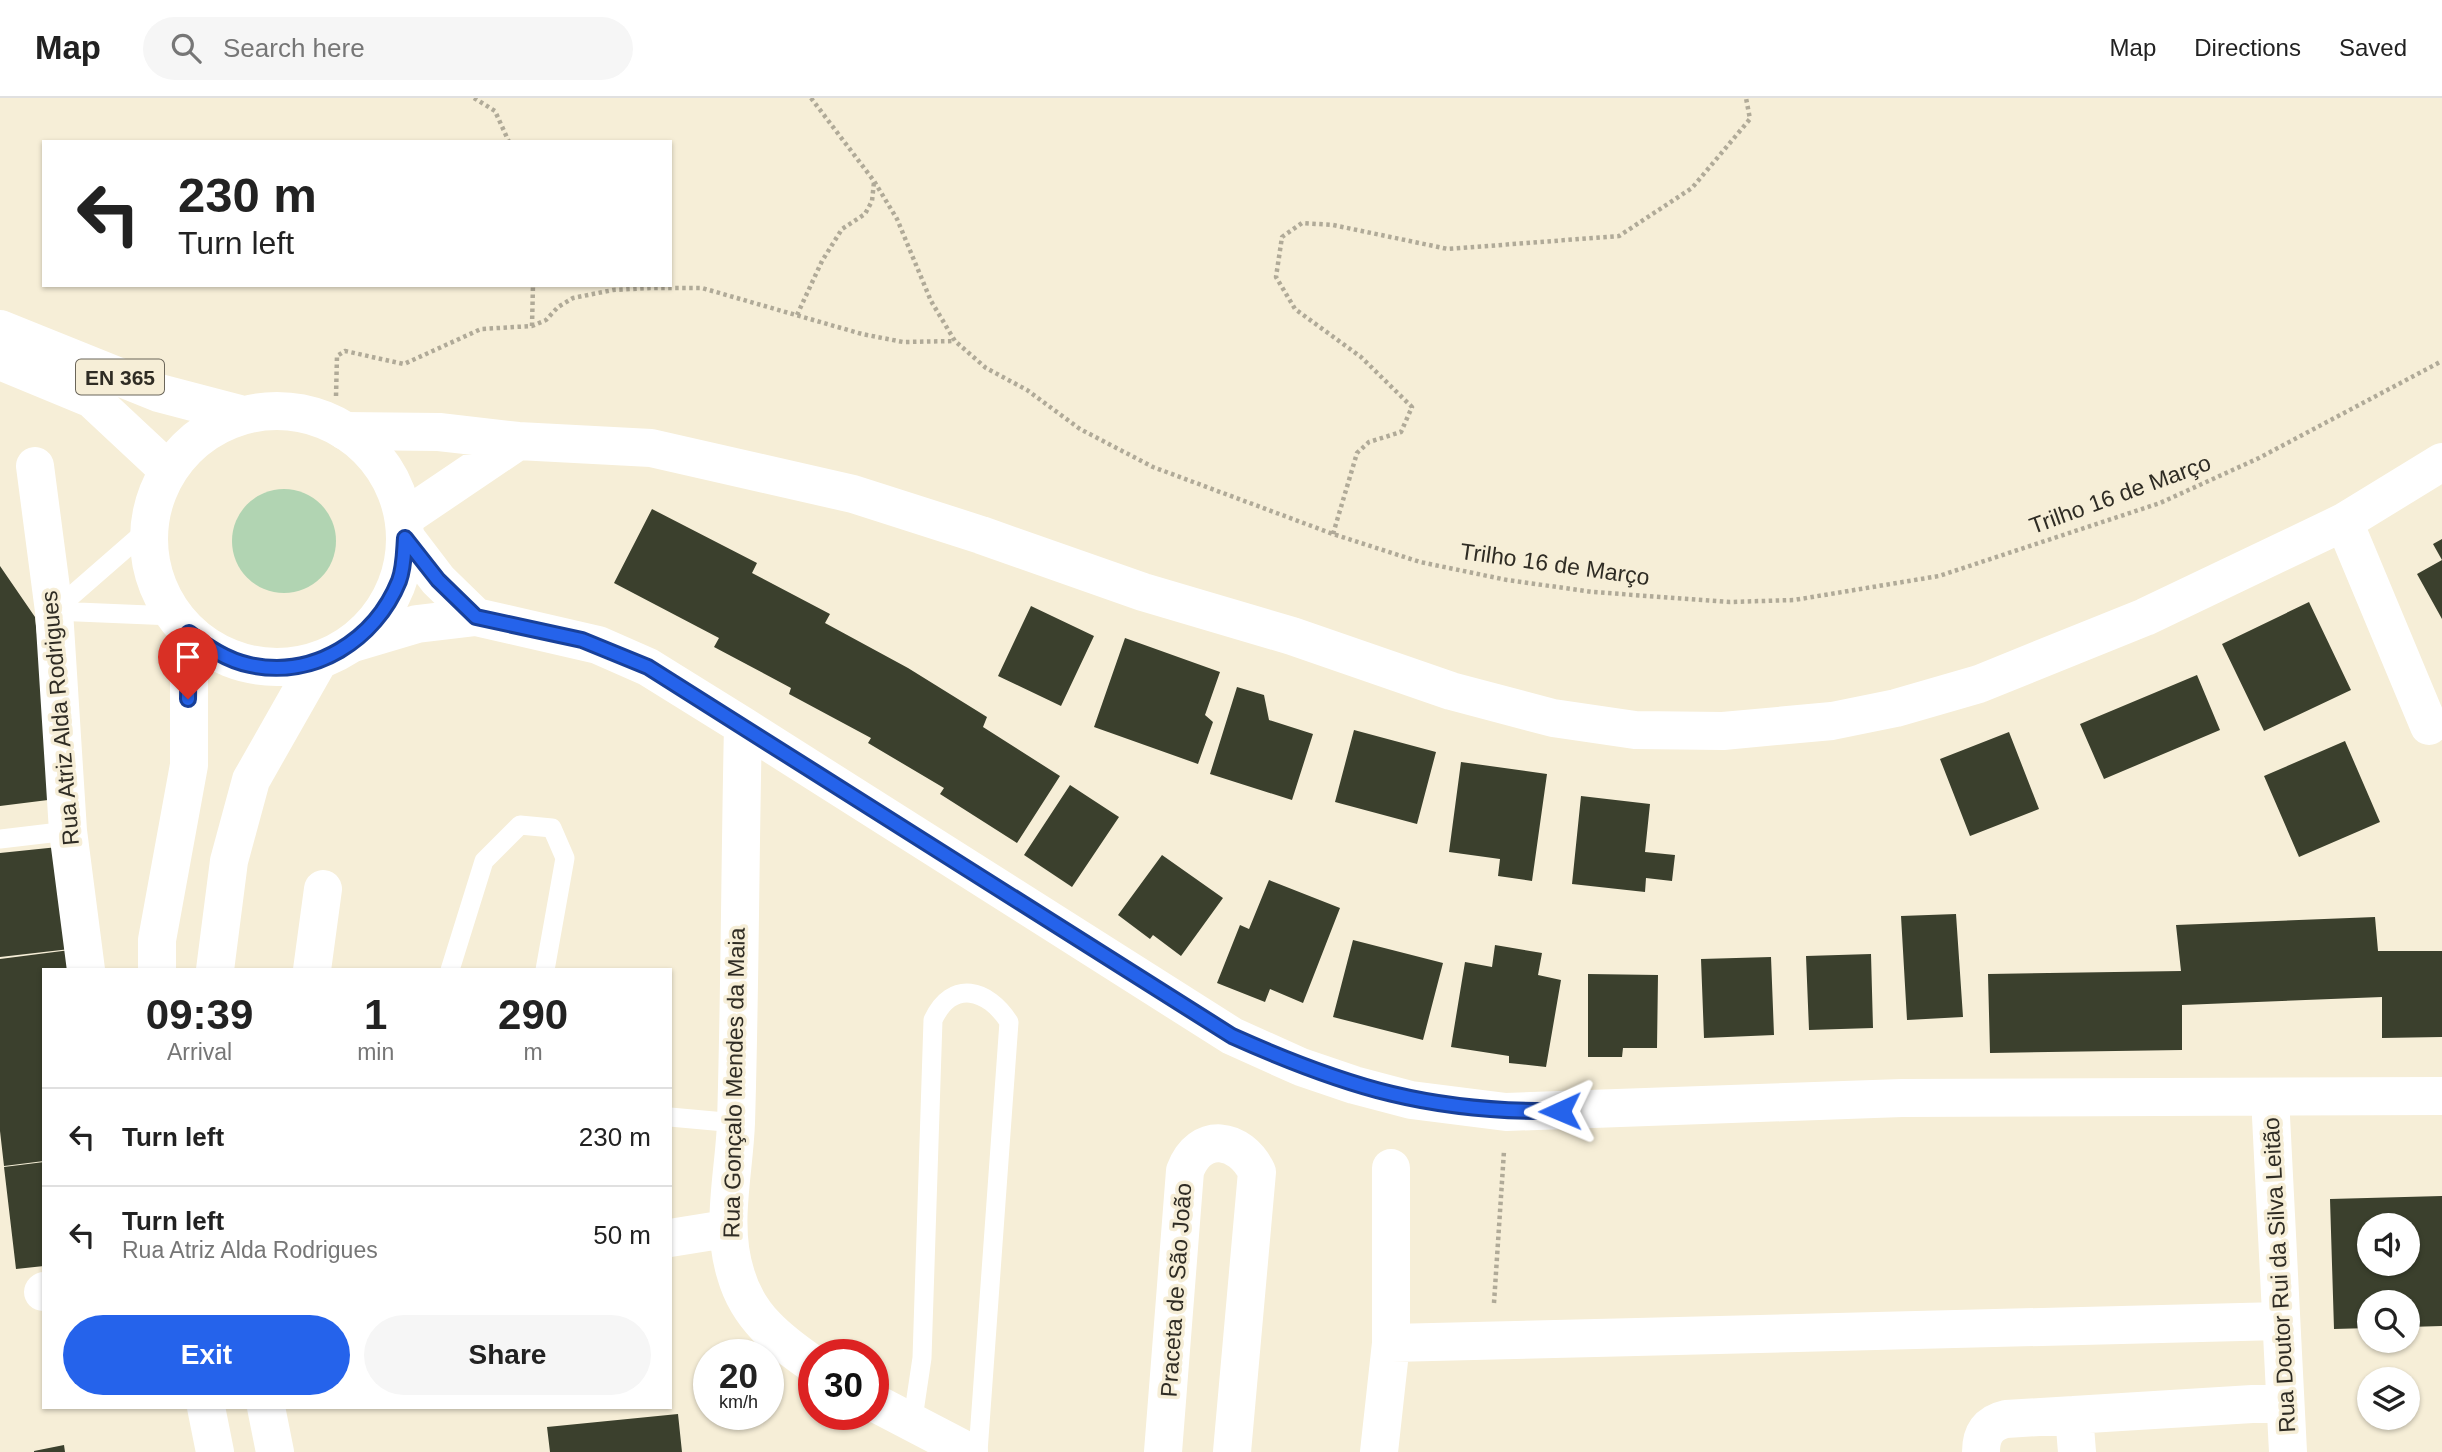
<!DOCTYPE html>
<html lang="en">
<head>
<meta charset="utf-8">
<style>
  body { margin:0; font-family:Helvetica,sans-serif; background:#f6f6f6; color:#222; height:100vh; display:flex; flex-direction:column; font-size:26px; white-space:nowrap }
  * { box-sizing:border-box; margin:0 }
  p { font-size:23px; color:#767676 }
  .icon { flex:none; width:38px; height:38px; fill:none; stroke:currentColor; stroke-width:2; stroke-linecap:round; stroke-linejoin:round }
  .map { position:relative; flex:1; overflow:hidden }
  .sheet { position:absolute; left:42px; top:870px; width:630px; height:441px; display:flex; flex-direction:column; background:#fff; border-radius:0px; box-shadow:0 2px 5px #0004 }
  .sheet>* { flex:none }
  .hud { position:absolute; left:42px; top:42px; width:630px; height:147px; border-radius:0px; box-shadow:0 2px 5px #0004; background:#fff; color:#222; overflow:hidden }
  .controls { position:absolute; left:2357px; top:1115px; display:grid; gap:14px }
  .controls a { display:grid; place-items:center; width:63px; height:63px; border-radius:50%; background:#fff; box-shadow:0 2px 5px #0004; font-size:35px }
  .speed { position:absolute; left:693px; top:1241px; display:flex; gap:14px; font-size:35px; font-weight:700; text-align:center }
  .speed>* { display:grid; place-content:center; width:91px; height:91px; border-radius:50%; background:#fff; box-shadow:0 2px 5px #0004; line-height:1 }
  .speed small { font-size:18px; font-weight:400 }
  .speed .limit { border:10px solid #d22; background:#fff; color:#111 }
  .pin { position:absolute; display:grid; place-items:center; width:60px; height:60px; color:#fff; margin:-72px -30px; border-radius:50% 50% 50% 0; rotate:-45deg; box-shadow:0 0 7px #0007 }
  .pin .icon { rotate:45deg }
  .me { position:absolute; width:77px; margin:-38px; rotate:269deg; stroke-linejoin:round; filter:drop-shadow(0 0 5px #0008) }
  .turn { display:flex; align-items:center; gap:24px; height:147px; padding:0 21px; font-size:32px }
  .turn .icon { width:91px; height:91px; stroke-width:2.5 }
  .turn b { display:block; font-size:49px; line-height:60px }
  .eta { display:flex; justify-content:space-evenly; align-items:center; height:119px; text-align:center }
  .eta b { font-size:42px; font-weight:700; line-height:49px }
  .button { display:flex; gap:14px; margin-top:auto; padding:14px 21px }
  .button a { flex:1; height:80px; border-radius:42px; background:#2563eb; color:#fff; font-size:28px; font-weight:700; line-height:80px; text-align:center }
  .button a+a { background:#f6f6f6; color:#222 }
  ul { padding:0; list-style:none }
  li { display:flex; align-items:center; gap:21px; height:98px; padding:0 21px; border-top:2px solid #e0e0e0 }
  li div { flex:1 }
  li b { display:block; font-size:26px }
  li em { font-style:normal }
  header { display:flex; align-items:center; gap:42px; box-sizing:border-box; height:98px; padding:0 35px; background:#fff; border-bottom:2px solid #e0e0e0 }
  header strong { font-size:33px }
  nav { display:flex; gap:38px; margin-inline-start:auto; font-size:24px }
  .search { width:490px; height:63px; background:#f6f6f6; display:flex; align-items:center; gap:18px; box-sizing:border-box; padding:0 24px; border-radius:38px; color:#767676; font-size:26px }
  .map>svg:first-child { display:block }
  .water { fill:#b1d4b2 }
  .building { fill:#3b402d; fill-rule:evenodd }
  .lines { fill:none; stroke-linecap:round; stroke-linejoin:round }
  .path { stroke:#b0aa98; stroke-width:4.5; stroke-dasharray:3.5 3.5; stroke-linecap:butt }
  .lane { stroke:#fff; stroke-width:19 }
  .street { stroke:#fff; stroke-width:38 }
  .primary { stroke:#fff; stroke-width:38 }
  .route-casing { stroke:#184099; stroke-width:18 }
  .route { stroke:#2563eb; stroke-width:12 }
  .labels { text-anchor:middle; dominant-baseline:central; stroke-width:7; stroke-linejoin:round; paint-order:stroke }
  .shield { fill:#f6eed7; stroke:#6b665a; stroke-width:2 }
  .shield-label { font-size:21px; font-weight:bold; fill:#2f2c24 }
  .street-label { font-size:23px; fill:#2f2c24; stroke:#f6eed7 }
</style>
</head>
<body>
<header>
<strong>Map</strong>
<div class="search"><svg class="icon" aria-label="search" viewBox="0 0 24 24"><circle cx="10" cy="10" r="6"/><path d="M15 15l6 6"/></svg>Search here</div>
<nav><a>Map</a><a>Directions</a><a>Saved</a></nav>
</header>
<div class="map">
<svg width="2442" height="1354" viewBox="0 0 2442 1354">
  <rect width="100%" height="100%" fill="#f6eed7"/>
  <!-- water -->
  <path class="water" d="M232 443a52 52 0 1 1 104 0a52 52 0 1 1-104 0Z"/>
  <!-- building -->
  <path class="building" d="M652 411 757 465 752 475 830 516 825 525 908 570 987 619 983 629 1060 678 1017 745 940 696 944 690 868 645 871 640 789 596 791 590 714 549 719 540 614 485Z
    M2442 441V521L2417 476 2442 462 2433 446Z
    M0 468 35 519 56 701 0 708Z
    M2309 504 2351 592 2264 633 2222 546Z
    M1031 508 1094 538 1061 608 998 578Z
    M1125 540 1220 574 1205 617 1213 624 1198 666 1094 629Z
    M2197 577 2220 632 2104 681 2080 626Z
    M1237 589 1264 597 1269 622 1313 636 1292 702 1210 676Z
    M1354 632 1436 654 1417 726 1335 704Z
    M2009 634 2039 711 1970 738 1940 661Z
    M2345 643 2380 724 2299 759 2264 678Z
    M1461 664 1547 676 1532 783 1498 778 1500 761 1449 754Z
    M1070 687 1119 719 1072 789 1024 757Z
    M1581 698 1650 706 1645 754 1675 757 1672 783 1646 780 1645 794 1572 786Z
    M58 749 70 851 0 859V755Z
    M1162 757 1223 800 1181 858 1153 837 1150 841 1118 817Z
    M1269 782 1340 810 1303 905 1270 891 1265 904 1217 885 1240 827 1249 831Z
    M1956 816 1963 919 1907 922 1901 818Z
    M2375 819 2378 853H2442V939L2382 940V899L2182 907V952L1990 955 1988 876 2181 873 2176 827Z
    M1353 842 1443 865 1423 942 1333 919Z
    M1495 847 1542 855 1538 877 1561 882 1546 969 1509 965V958L1451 949 1465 864 1492 869Z
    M70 852 72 872H44V1063L4 1068 0 1033V861Z
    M1871 856 1873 930 1809 932 1806 858Z
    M1771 859 1774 937 1704 940 1701 861Z
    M1588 876 1658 877 1657 950H1623L1622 959H1588Z
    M44 1064V1168L16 1171 4 1069Z
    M2442 1098V1228L2408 1229V1204H2370V1230L2334 1231 2330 1101ZM2370 1127H2408V1166H2370Z
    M678 1316 682 1354H550L547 1329Z
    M64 1347 65 1354H34V1353Z"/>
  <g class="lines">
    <!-- path -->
    <path class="path" d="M474 0 495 13 509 44
      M811 0 874 83 897 121 931 203 955 243 986 270 1027 292 1080 331 1153 369 1333 436 1420 464 1507 482 1593 494 1730 504 1794 502 1939 478 2160 405 2259 360 2442 263
      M797 217 822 163 842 131 865 116 872 103 874 84
      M532 228 533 187
      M336 298 337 258 345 253 404 266 481 231 532 228 546 222 558 209 573 200 613 192 650 190H702L862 236 903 244 955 243
      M1333 436 1357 355 1369 344 1401 334 1412 309 1361 259 1295 211 1276 179 1282 139 1302 125 1333 127 1448 151 1619 138 1692 90 1750 21 1746 0
      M1494 1205 1504 1053"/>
    <!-- lane -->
    <path class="lane" d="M54 513 148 431
      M54 513 173 518
      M0 741 68 733
      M450 872 484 763 520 727 552 730 565 760 545 872
      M670 1019 736 1025
      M912 1327 922 1260 933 922C952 881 988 891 1009 924L978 1354"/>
    <!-- street -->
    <path class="street" d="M345 333 439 334 518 343 651 350 853 396 981 437 1143 494 1292 538 1451 593 1553 620 1635 632 1723 633 1832 623 1896 610 1979 586 2145 519 2344 424 2442 364
      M35 368 54 513 68 733 86 872
      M404 420 518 343
      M2344 424 2429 628
      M406 440 438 482 476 519
      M353 545 417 526 476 519 598 547 648 569 743 628 1232 938 1301 969 1354 987 1411 1002 1506 1014 1902 1000 2442 998
      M743 628C740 760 740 893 736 1025 734 1077 720 1127 736 1177 748 1219 779 1243 814 1267
      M312 872 323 791
      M2270 999 2288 1354
      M670 1140 726 1131
      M43 1194 44 1193
      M1391 1245V1070
      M873 1304 969 1354
      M2074 1317 2077 1354
      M1163 1354 1185 1073C1200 1033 1240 1039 1257 1074L1232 1354
      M1379 1354 1391 1245 2281 1223
      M1981 1354C1981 1336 1988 1325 2006 1321L2285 1304"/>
    <!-- primary -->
    <path class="primary" d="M0 231 159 295 243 317
      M0 263 92 301 168 372
      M149 441a128 128 0 1 1 256 0a128 128 0 1 1-256 0Z
      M157 872V842L189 667V535
      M215 872 229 763 251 682 318 564
      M206 1309 215 1354
      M266 1309 275 1354"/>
  </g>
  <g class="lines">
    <!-- route casing -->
    <g class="route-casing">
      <path id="route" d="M188 601 189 535C208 549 226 562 250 567 314 581 375 542 399 483 404 470 404 454 405 440L438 482 476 519 582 542 648 569 1232 938C1348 990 1432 1015 1560 1013"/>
    </g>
    <!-- route -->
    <use href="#route" class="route"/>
  </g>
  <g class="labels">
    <!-- shield labels -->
    <rect class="shield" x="76" y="261.5" width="88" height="35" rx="5"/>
    <g class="shield-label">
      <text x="120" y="279">EN 365</text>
    </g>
    <!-- street labels -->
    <g class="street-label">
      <text transform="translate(2120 396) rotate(-20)">Trilho 16 de Março</text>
      <text transform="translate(1555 466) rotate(8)">Trilho 16 de Março</text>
      <text transform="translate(60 620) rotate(-95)">Rua Atriz Alda Rodrigues</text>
      <text transform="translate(734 985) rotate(-89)">Rua Gonçalo Mendes da Maia</text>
      <text transform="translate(2279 1177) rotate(-93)">Rua Doutor Rui da Silva Leitão</text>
      <text transform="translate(1176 1192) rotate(-86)">Praceta de São João</text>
    </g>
  </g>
</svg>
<div class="controls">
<a><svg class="icon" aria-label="sound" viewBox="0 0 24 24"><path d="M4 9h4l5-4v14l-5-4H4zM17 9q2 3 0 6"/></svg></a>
<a><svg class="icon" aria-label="search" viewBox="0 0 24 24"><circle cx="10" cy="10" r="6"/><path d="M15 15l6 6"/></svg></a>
<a><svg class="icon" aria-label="layers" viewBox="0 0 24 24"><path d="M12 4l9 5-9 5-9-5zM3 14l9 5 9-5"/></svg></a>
</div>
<div class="speed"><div>20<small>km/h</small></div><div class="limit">30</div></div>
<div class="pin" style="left:188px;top:601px;background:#d93025"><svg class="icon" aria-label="arrive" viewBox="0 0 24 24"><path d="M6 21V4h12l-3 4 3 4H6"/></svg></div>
<svg class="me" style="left:1560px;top:1013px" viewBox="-20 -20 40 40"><path d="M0-17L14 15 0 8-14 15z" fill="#2563eb" stroke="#fff" stroke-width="4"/></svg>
<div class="hud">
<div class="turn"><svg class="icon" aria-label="left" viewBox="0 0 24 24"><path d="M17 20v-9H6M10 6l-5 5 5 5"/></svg><div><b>230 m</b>Turn left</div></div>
</div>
<section class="sheet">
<div class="eta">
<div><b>09:39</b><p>Arrival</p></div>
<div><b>1</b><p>min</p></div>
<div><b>290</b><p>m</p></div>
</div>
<ul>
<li><svg class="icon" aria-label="left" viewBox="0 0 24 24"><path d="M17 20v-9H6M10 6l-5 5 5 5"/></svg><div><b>Turn left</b></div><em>230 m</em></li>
<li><svg class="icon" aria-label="left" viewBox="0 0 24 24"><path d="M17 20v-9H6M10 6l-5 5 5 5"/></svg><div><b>Turn left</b><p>Rua Atriz Alda Rodrigues</p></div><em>50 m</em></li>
</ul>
<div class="button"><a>Exit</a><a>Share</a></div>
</section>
</div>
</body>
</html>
